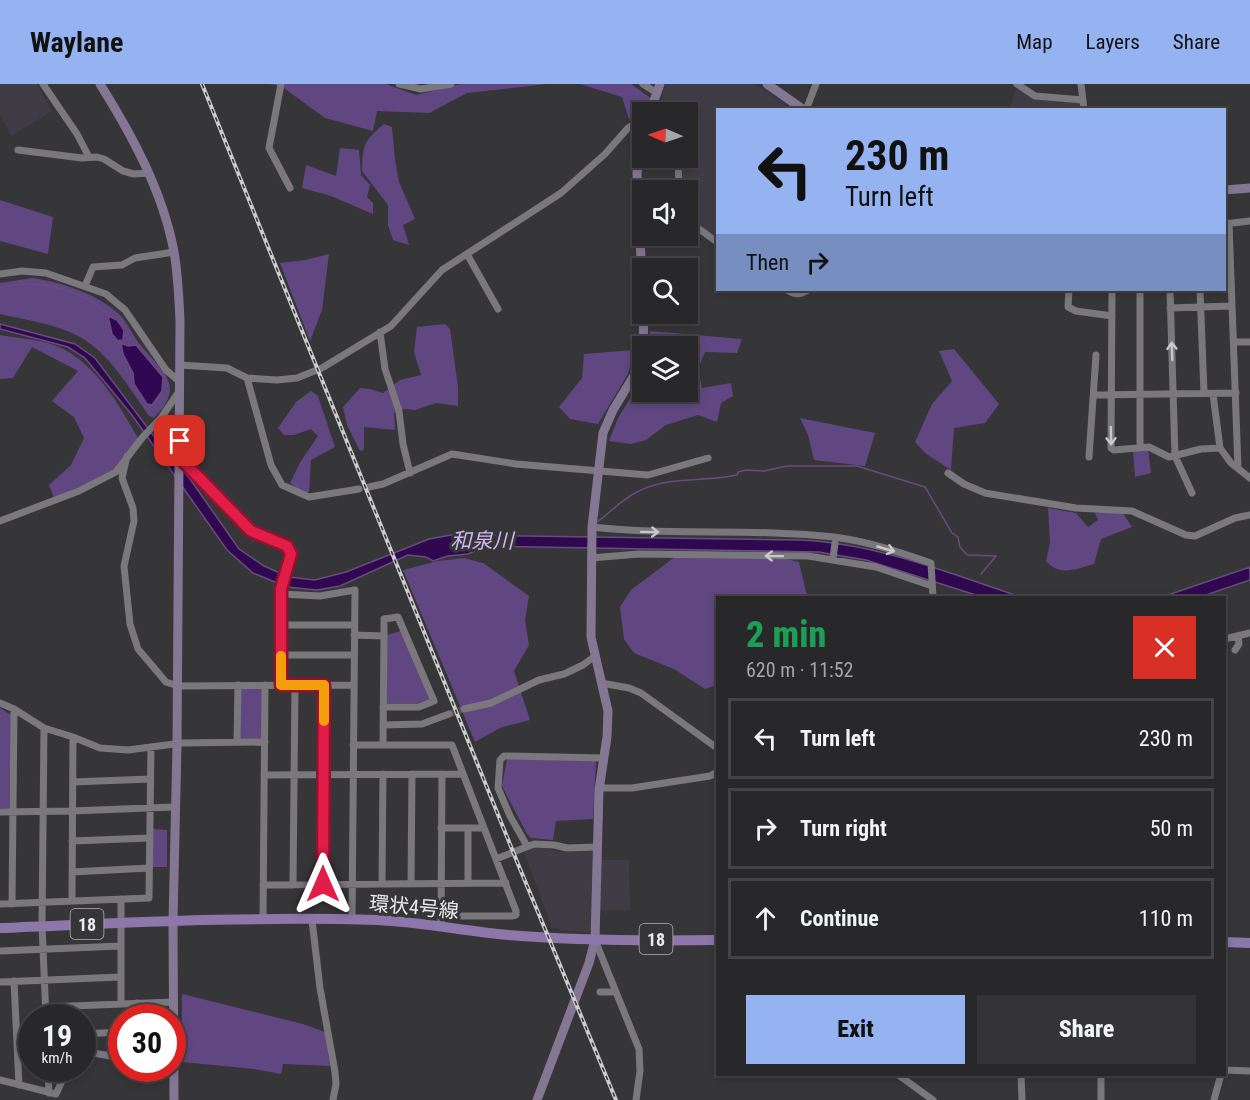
<!DOCTYPE html>
<html lang="en">
<head>
<meta charset="utf-8">
<style>
  body { margin:0; font-family:"Roboto Condensed","Noto Sans JP",sans-serif; background:#343436; color:#f1f3f6; height:100vh; display:flex; flex-direction:column; font-size:22px; white-space:nowrap }
  * { box-sizing:border-box; margin:0 }
  p { font-size:20px; color:#a5a6a8 }
  .icon { flex:none; width:33px; height:33px; fill:none; stroke:currentColor; stroke-width:2; stroke-linecap:round; stroke-linejoin:round }
  .map { position:relative; flex:1; overflow:hidden }
  .details { position:absolute; left:716px; top:512px; width:510px; height:480px; display:flex; flex-direction:column; background:#28282a; border-radius:0px; box-shadow:0 3px 9px #0003,0 0 0 2px #444447 }
  .details>* { flex:none }
  .hud { position:absolute; left:716px; top:24px; width:510px; height:183px; border-radius:0px; box-shadow:0 3px 9px #0003,0 0 0 2px #444447; background:#95b2f1; color:#111; overflow:hidden }
  .needle { width:39px; rotate:272deg }
  .fabs { position:absolute; left:632px; top:18px; display:grid; gap:12px }
  .fabs a { display:grid; place-items:center; width:66px; height:66px; border-radius:0px; background:#28282a; box-shadow:0 3px 9px #0003,0 0 0 2px #444447; font-size:30px }
  .speed { position:absolute; left:18px; top:920px; display:flex; gap:12px; font-size:30px; font-weight:700; text-align:center }
  .speed>* { display:grid; place-content:center; width:78px; height:78px; border-radius:50%; background:#28282a; box-shadow:0 3px 9px #0003,0 0 0 2px #444447; line-height:1 }
  .speed small { font-size:15px; font-weight:400 }
  .speed .limit { border:9px solid #d22; background:#fff; color:#111 }
  .pin { position:absolute; display:grid; place-items:center; width:51px; height:51px; color:#fff; margin:-26px; border-radius:12px; box-shadow:0 3px 9px #0006 }
  .me { position:absolute; width:66px; margin:-33px; rotate:0deg; stroke-linejoin:round; filter:drop-shadow(0 0 4px #0008) }
  .turn { display:flex; align-items:center; gap:21px; height:126px; padding:0 30px; font-size:27px }
  .turn .icon { width:78px; height:78px; stroke-width:2.5 }
  .turn b { display:block; font-size:42px; line-height:51px }
  .then { display:flex; align-items:center; height:57px; padding:0 30px; background:#0003; gap:12px; font-size:22px }
  .round { display:grid; place-items:center; flex:none; width:63px; height:63px; border-radius:0px; background:#343436 }
  .overview { display:flex; align-items:center; justify-content:space-between; height:102px; padding:0 30px }
  h1 { font-size:36px; font-weight:800; line-height:45px; color:#1e9e55 }
  .action { display:flex; gap:12px; margin-top:auto; padding:12px 30px }
  .action a { flex:1; height:69px; border-radius:0px; background:#95b2f1; color:#111; font-size:24px; font-weight:800; line-height:69px; text-align:center }
  .action a+a { background:#343436; color:#f1f3f6 }
  ul { padding:0; list-style:none }
  li { display:flex; align-items:center; gap:18px; height:81px; margin:0 12px 9px; padding:0 18px; border:3px solid #444447; border-radius:0px }
  li div { flex:1 }
  li b { display:block; font-size:22px }
  li em { font-style:normal }
  header { display:flex; align-items:center; gap:36px; box-sizing:border-box; height:84px; padding:0 30px; background:#95b2f1; color:#111 }
  header strong { font-size:28px }
  nav { display:flex; gap:33px; margin-inline-start:auto; font-size:21px }
  .map>svg:first-child { display:block }
  .built { fill:#3f3c45 }
  .green { fill:#614781 }
  .water { fill:#300850; stroke:#684c7f; stroke-width:1.5 }
  .lines { fill:none; stroke-linecap:round; stroke-linejoin:round }
  .stream { stroke:#684c7f; stroke-width:1.5 }
  .street-tunnel { stroke:#515053; stroke-width:7; stroke-dasharray:7 3.5; stroke-linecap:butt }
  .street { stroke:#7a787c; stroke-width:7 }
  .secondary { stroke:#847793; stroke-width:9 }
  .primary { stroke:#8d76aa; stroke-width:10 }
  .rail-casing { stroke:#cccbcd; stroke-width:4 }
  .rail { stroke:#363538; stroke-width:1.5; stroke-dasharray:4.5; stroke-linecap:butt }
  .oneway { stroke:#c9c8ca }
  .route-casing { stroke:#92132f; stroke-width:15 }
  .route { stroke:#e11d48; stroke-width:10 }
  .slow { stroke:#f59e0b; stroke-width:10 }
  .labels { text-anchor:middle; dominant-baseline:central; stroke-width:6; stroke-linejoin:round; paint-order:stroke }
  .shield { fill:#363538; stroke:#b5b4b6; stroke-width:1.5 }
  .shield-label { font-size:18px; font-weight:bold; fill:#ebeaec }
  .street-label { font-size:20px; fill:#ebeaec; stroke:#363538 }
  .water-label { font-size:21px; font-style:italic; fill:#d1b8f5; stroke:#363538 }
</style>
</head>
<body>
<header>
<strong>Waylane</strong>
<nav><a>Map</a><a>Layers</a><a>Share</a></nav>
</header>
<div class="map">
<svg width="1250" height="1016" viewBox="0 0 1250 1016">
  <rect width="100%" height="100%" fill="#363538"/>
  <!-- built -->
  <path class="built" d="M0 0H37L52 27 12 52 0 31Z
    M666 0H754L795 25 717 26V153L687 132V106H683L682 74H687V28H660L658 24Z
    M1017 4 1033 14 1080 19V25L1008 26Z
    M535 763 563 768 593 767 592 846 587 848 560 847 559 844H552L524 768Z
    M601 776H629L630 826H600Z"/>
  <!-- green -->
  <path class="green" d="M269 0H386L416 11 461 0H547L467 9 429 29 377 27 373 47 325 34 281 2Z
    M580 0H631L652 15 629 35 622 13Z
    M384 40 392 43 395 76 399 98 415 135 403 141 409 161 393 156 388 141V121L362 87C363 60 363 58 384 40Z
    M340 64 359 66 361 91 370 101 367 113 373 119V130L331 112 302 104 306 81 336 92Z
    M0 116 53 133 48 170 0 157Z
    M329 170 322 226 310 257 280 179 305 176Z
    M32 194C61 198 98 210 120 231 127 238 132 250 138 258 160 286 188 300 154 334L149 332C130 305 110 270 80 253 56 240 26 236 0 230V199Z
    M445 240 450 245 458 303V322L436 319 415 326 405 325 394 329 395 346 364 343V366L360 367 347 341 343 323 360 304 370 305 383 309 400 296 421 291 414 268 417 243Z
    M650 247 742 255 737 269 705 268 698 285 702 304 731 299 733 312 721 319 717 338 698 331 666 341 646 356 631 360 609 357 618 334 642 295V308H687V262H649Z
    M0 251C16 254 35 255 51 260 92 273 118 319 138 354L118 384 89 399 54 414 49 401 71 381 84 354 74 333 52 317 78 287 32 263 13 294 0 295Z
    M954 265 999 320 985 339 954 344 951 386 925 369 915 358 932 320 952 297 939 267Z
    M634 266 628 290 598 340 570 335 559 323 582 294 584 270Z
    M311 307 318 312 335 363 311 376 309 408H301L290 399 301 377 318 352 311 345 294 351H284L278 344 296 318Z
    M800 334 875 349 865 382 814 376 808 351Z
    M1148 365 1151 389 1135 393 1133 367Z
    M1048 424 1076 429 1088 443 1098 436 1095 429 1122 428 1132 443 1101 455 1094 480C1076 485 1060 493 1046 477L1050 459Z
    M765 470 799 478 806 508 810 513H717V601L705 605 674 585 634 569 624 555 620 523 631 506 676 472Z
    M464 474 483 479 529 512 525 536 529 561 514 587 530 636 500 644 475 658 403 486 438 477Z
    M401 547 430 615 419 619H386L387 551Z
    M262 603 263 656H240L241 604Z
    M0 624 11 631 9 724H0Z
    M507 675 596 677 593 735 556 737 553 756 531 754 527 750 502 702Z
    M153 745 167 746V783H152Z
    M182 910 303 940 325 948 330 982 283 980 281 990 254 985 182 978Z"/>
  <!-- water -->
  <path class="water" d="M108 232 117 236 124 246 123 256 118 257 112 250Z
    M0 240 75 260 95 274 159 359 190 395 239 465 264 482 289 493 315 496 346 488 429 455 451 451 799 456C876 459 949 489 1021 513H982L866 476 819 468 486 462 468 470 448 472 433 477 426 473 408 471 340 502 317 506 287 503 253 489 227 466 132 331 85 274 68 263 0 245Z
    M121 259 128 262 136 261 163 293 162 307 152 321 147 320 134 300 133 289 123 270Z
    M1250 483V496L1200 513H1162Z"/>
  <g class="lines">
    <!-- stream -->
    <path class="stream" d="M0 204C31 193 89 206 109 233
      M120 256 122 261
      M597 438C611 428 623 414 639 407 670 392 705 398 737 391L738 388 746 386 764 387 787 382H857L925 403 952 449 958 453 960 463 967 471 996 472 981 490"/>
    <!-- street-tunnel -->
    <path class="street-tunnel" d="M449 630 464 625"/>
    <!-- street -->
    <path class="street" d="M43 0 77 50 89 73
      M281 0 269 64 290 104
      M399 0 421 5 451 0
      M643 0 657 9
      M1017 0 1035 12 1083 16
      M1081 0 1084 26
      M806 26 816 0
      M18 66 82 74 97 73 104 75 123 87 134 90 149 89
      M678 74 679 106
      M687 136 717 158
      M1229 139 1238 384
      M1224 140 1250 137
      M467 170 498 225
      M0 190 22 187 46 189 106 210 125 226 166 286 180 298
      M85 202 93 183 122 181 135 174 174 168
      M787 206C795 211 800 211 808 206
      M1069 206 1068 223 1076 227 1112 232
      M1112 206 1111 364 1114 366 1149 363 1169 373 1201 365 1220 364 1231 379 1250 394
      M1170 206 1175 372 1192 409
      M1200 206 1204 309
      M1170 224 1232 222
      M380 248 385 285 399 327 403 360 410 389
      M1234 258H1250
      M180 281 227 284 247 294 277 296 297 294 322 284 391 242 442 186 561 109 605 70 628 44 642 35
      M247 294 271 381 282 401 309 413 359 405
      M1213 310 1220 364
      M1094 311 1236 309
      M1140 363V206
      M127 372 122 394 133 424 134 437 124 482 130 540 138 565 166 598 178 602 354 601
      M1089 373 1096 271
      M180 374 251 447 287 463 291 470 281 505V601
      M948 389 964 400 985 409 1076 424 1132 427 1186 451 1195 452 1235 434 1250 431
      M369 403 383 400 452 370 516 380 648 391 708 374
      M0 437 79 407 116 388 142 354 161 334 180 306
      M592 443C672 452 754 444 834 453 867 457 899 468 931 479L933 513
      M591 474 639 470 808 472 876 483 932 502
      M833 475 835 459
      M281 510 320 512 355 506 352 836
      M281 541H354
      M354 551 384 552 383 661
      M1224 555 1250 549
      M1235 566 1239 560 1238 552
      M281 571H354
      M601 599 629 604 641 609 717 664
      M0 619 14 625 44 644 73 653 100 664 128 666 182 659 265 658
      M383 623H419L434 617 398 533 384 535V552
      M464 625 491 619 539 596 564 590 583 581 595 572
      M383 641 422 640 449 630
      M44 644 42 842 46 933
      M237 658 238 601
      M353 661H452L516 827V831L512 832H446
      M264 691 463 690
      M73 698 150 695
      M599 704H632L710 692 717 688
      M0 728 72 727 174 723
      M441 744H484
      M72 757 150 754
      M527 762 510 732 498 704 500 676 504 672 604 674
      M496 775 534 760 554 761 567 764 597 763
      M72 788 149 784
      M468 799V744
      M323 800 324 601
      M382 800 383 690
      M411 800 412 690
      M263 801 506 799
      M293 801 295 601
      M72 817 73 653
      M0 820 149 814 151 663
      M12 820 14 625
      M263 836 265 601
      M312 836 320 904 335 988 336 1000 333 1016
      M441 842 442 690
      M595 856 639 965 640 987 636 1016
      M0 867 121 862
      M14 897 19 1001
      M0 898 121 893
      M600 908H616
      M121 920V815
      M46 923 173 918
      M137 933V919
      M82 950 122 948
      M82 967 122 974
      M48 984 49 1009
      M1224 986 1250 987
      M897 990 933 1016
      M1021 990 1022 1016
      M0 996 56 1010 68 984
      M1101 1016V990
      M1214 1016 1221 990"/>
    <!-- secondary -->
    <path class="secondary" d="M100 0C132 51 163 108 174 168 178 190 179 214 180 237L177 661 173 837 174 1016
      M767 0 804 26
      M650 28 660 0
      M642 56 637 89 642 196
      M1224 106 1250 104
      M643 262 644 230
      M537 1016 589 879 595 856 599 706 607 653 608 627 591 553 592 443 603 349 613 326 638 285 642 271"/>
    <!-- primary -->
    <path class="primary" d="M0 844C125 839 252 832 377 836 421 838 464 847 508 851 577 857 647 857 717 856
      M1224 858 1250 859"/>
    <!-- rail casing -->
    <g class="rail-casing">
      <path id="rail" d="M202 0 518 780 616 1016"/>
    </g>
    <!-- rail -->
    <use href="#rail" class="rail"/>
  </g>
  <!-- one-way arrows -->
  <defs><path id="oneway-shaft" d="M-6 0H5M1.5-3L5.5 0L1.5 3" fill="none" stroke-width="1.6" stroke-linecap="round" stroke-linejoin="round" transform="scale(1.5)"/></defs>
  <g class="oneway">
    <use href="#oneway-shaft" transform="translate(1172 267) rotate(-92)"/>
    <use href="#oneway-shaft" transform="translate(1111 352) rotate(89)"/>
    <use href="#oneway-shaft" transform="translate(650 448) rotate(1)"/>
    <use href="#oneway-shaft" transform="translate(886 465) rotate(16)"/>
    <use href="#oneway-shaft" transform="translate(774 472) rotate(-179)"/>
  </g>
  <g class="lines">
    <!-- route casing -->
    <g class="route-casing">
      <path id="route" d="M180 357V374L251 447 287 462 291 470 281 505V601H324L323 800"/>
    </g>
    <!-- route -->
    <use href="#route" class="route"/>
    <!-- slow -->
    <path class="slow" d="M281 572V601H324V637"/>
  </g>
  <g class="labels">
    <!-- shield labels -->
    <g class="shield">
      <rect x="70.5" y="825" width="33" height="30" rx="4.5"/>
      <rect x="639.5" y="840" width="33" height="30" rx="4.5"/>
    </g>
    <g class="shield-label">
      <text x="87" y="840">18</text>
      <text x="656" y="855">18</text>
    </g>
    <!-- street labels -->
    <g class="street-label">
      <text transform="translate(414 823) rotate(5)">環状4号線</text>
    </g>
    <!-- water labels -->
    <g class="water-label">
      <text x="482" y="457">和泉川</text>
    </g>
  </g>
</svg>
<div class="fabs">
<a><svg class="needle" viewBox="-14 -14 28 28"><path d="M0-13l5 13h-10z" fill="#e53935"/><path d="M0 13l5-13h-10z" fill="#a5a6a8"/></svg></a>
<a><svg class="icon" aria-label="sound" viewBox="0 0 24 24"><path d="M4 9h4l5-4v14l-5-4H4zM17 9q2 3 0 6"/></svg></a>
<a><svg class="icon" aria-label="search" viewBox="0 0 24 24"><circle cx="10" cy="10" r="6"/><path d="M15 15l6 6"/></svg></a>
<a><svg class="icon" aria-label="layers" viewBox="0 0 24 24"><path d="M12 4l9 5-9 5-9-5zM3 14l9 5 9-5"/></svg></a>
</div>
<div class="speed"><div>19<small>km/h</small></div><div class="limit">30</div></div>
<div class="pin" style="left:180px;top:357px;background:#d93025"><svg class="icon" aria-label="arrive" viewBox="0 0 24 24"><path d="M6 21V4h12l-3 4 3 4H6"/></svg></div>
<svg class="me" style="left:323px;top:800px" viewBox="-20 -20 40 40"><path d="M0-17L14 15 0 8-14 15z" fill="#e11d48" stroke="#fff" stroke-width="4"/></svg>
<div class="hud">
<div class="turn"><svg class="icon" aria-label="left" viewBox="0 0 24 24"><path d="M17 20v-9H6M10 6l-5 5 5 5"/></svg><div><b>230 m</b>Turn left</div></div>
<div class="then">Then<svg class="icon" aria-label="right" viewBox="0 0 24 24"><path d="M7 20v-9h11M14 6l5 5-5 5"/></svg></div>
</div>
<section class="details">
<div class="overview"><div><h1>2 min</h1><p>620 m · 11:52</p></div><a class="round" style="background:#d93025;color:#fff"><svg class="icon" aria-label="close" viewBox="0 0 24 24"><path d="M6 6l12 12M18 6L6 18"/></svg></a></div>
<ul>
<li><svg class="icon" aria-label="left" viewBox="0 0 24 24"><path d="M17 20v-9H6M10 6l-5 5 5 5"/></svg><div><b>Turn left</b></div><em>230 m</em></li>
<li><svg class="icon" aria-label="right" viewBox="0 0 24 24"><path d="M7 20v-9h11M14 6l5 5-5 5"/></svg><div><b>Turn right</b></div><em>50 m</em></li>
<li><svg class="icon" aria-label="ahead" viewBox="0 0 24 24"><path d="M12 20V5M6 11l6-6 6 6"/></svg><div><b>Continue</b></div><em>110 m</em></li>
</ul>
<div class="action"><a>Exit</a><a>Share</a></div>
</section>
</div>
</body>
</html>
